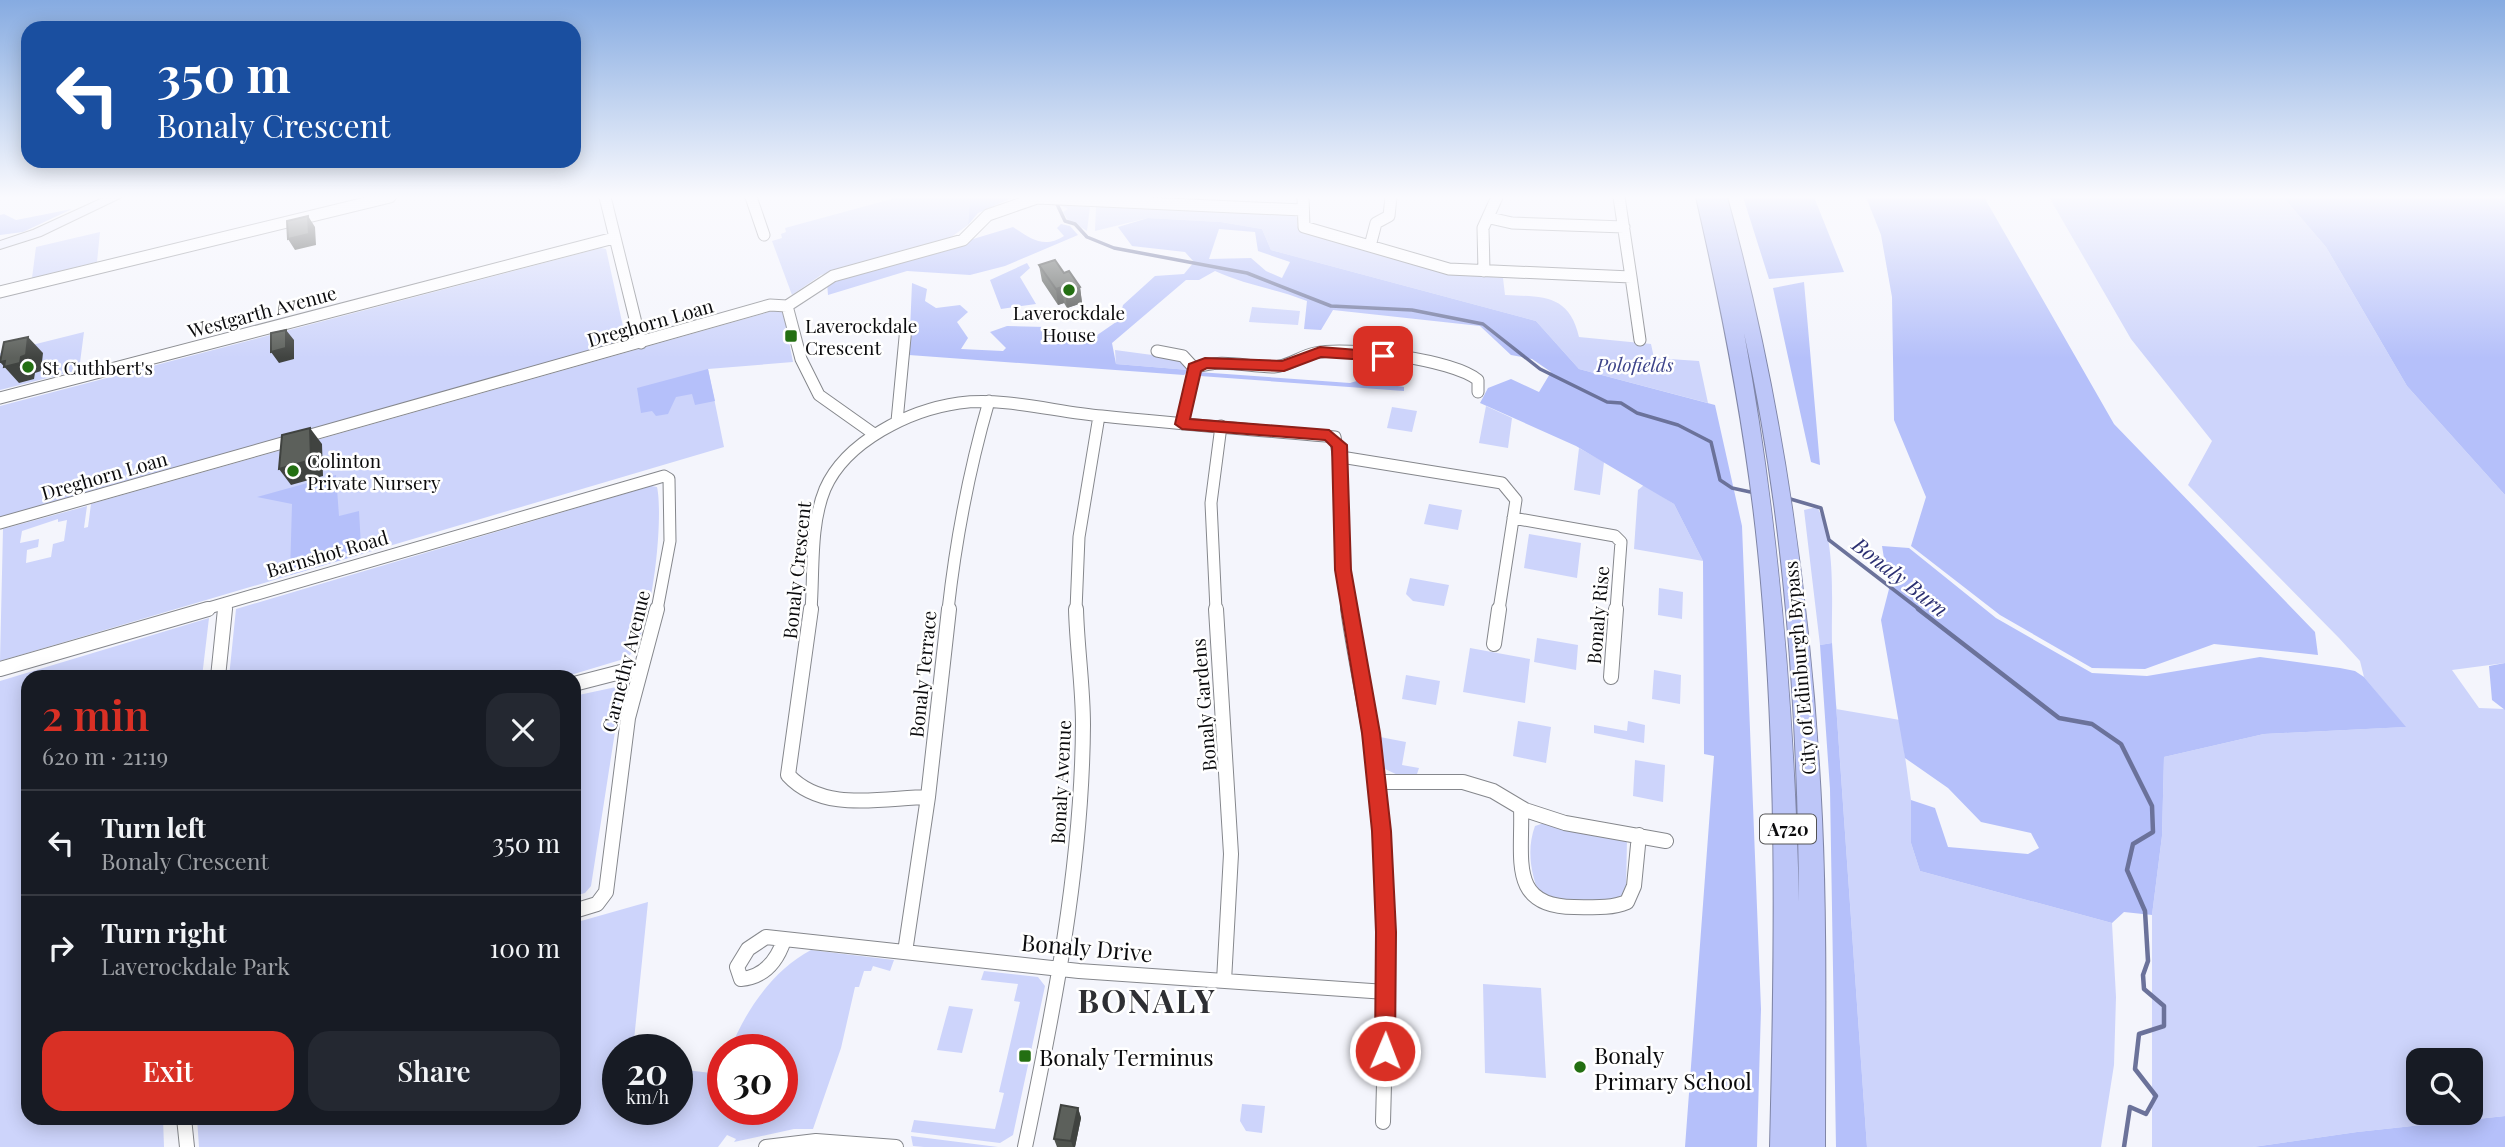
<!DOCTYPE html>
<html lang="en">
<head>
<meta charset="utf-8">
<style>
  body { margin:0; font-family:"Playfair Display",serif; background:#242831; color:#f1f3f6; height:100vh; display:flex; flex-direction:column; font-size:26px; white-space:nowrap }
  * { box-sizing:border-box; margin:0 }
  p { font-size:23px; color:#9ea1a6 }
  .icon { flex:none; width:38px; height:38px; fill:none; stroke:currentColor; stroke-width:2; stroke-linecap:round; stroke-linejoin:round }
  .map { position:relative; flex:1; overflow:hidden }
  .sheet { position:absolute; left:21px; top:670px; width:560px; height:455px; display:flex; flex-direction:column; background:#171b24; border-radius:21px; box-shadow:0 4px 18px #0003 }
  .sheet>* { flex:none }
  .hud { position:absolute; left:21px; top:21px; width:560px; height:147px; border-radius:21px; box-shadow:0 4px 18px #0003; background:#1a4fa0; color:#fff; overflow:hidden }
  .controls { position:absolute; left:2406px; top:1048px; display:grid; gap:14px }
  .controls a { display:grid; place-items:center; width:77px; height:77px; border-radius:14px; background:#171b24; box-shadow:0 4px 18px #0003; font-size:35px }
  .speed { position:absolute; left:602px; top:1034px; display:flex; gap:14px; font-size:35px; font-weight:700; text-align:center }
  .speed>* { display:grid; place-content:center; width:91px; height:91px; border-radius:50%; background:#171b24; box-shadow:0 4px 18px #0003; line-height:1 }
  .speed small { font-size:18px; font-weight:400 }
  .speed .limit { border:10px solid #d22; background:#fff; color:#111 }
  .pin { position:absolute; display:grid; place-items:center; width:60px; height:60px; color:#fff; margin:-30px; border-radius:14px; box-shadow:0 4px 10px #0006 }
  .me { position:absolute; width:77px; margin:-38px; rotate:1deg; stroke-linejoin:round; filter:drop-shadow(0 0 5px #0008) }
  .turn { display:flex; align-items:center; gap:24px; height:147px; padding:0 21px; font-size:32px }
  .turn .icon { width:91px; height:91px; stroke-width:2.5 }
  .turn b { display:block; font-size:49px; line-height:60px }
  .round { display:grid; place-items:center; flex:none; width:74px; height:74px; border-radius:21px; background:#242831 }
  .summary { display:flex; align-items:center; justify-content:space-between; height:119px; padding:0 21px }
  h1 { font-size:42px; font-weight:600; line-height:52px; color:#d93025 }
  .action { display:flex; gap:14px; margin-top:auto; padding:14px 21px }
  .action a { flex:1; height:80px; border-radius:21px; background:#d93025; color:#fff; font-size:28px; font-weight:600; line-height:80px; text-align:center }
  .action a+a { background:#242831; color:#f1f3f6 }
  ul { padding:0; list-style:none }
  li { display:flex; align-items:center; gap:21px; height:105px; padding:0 21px; border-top:2px solid #363941 }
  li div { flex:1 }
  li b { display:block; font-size:26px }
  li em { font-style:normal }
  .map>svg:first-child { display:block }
  .green { fill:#cdd4fb; fill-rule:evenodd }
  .forest { fill:#b5c0fa; fill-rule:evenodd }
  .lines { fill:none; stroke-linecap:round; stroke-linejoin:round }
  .stream-far1 { stroke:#6b729a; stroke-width:3.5 }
  .stream { stroke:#6b729a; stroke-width:4.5 }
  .street-far1-casing { stroke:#85878c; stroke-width:13 }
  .street-casing { stroke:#85878c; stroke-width:16 }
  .secondary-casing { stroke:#85878c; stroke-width:2 }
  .highway-casing { stroke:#7f85a6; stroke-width:2 }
  .street-far1 { stroke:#fff; stroke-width:11 }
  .street { stroke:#fff; stroke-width:14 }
  .secondary { fill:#ebeefd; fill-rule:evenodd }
  .highway { fill:#bdc6f8; fill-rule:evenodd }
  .wall { fill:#4f534e }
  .shaded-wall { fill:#404340 }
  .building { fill:#5c605b; stroke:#404340; stroke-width:2 }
  .route { fill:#d93025; stroke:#8d1f18; stroke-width:2 }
  .poi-dot { fill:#236f12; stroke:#fff; stroke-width:2.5 }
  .labels { text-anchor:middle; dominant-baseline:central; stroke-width:5; stroke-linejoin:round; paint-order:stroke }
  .shield { fill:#fff; stroke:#545456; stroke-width:2 }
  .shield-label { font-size:18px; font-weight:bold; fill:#0b0b0d }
  .street-label { font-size:19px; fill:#0b0b0d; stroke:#fff }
  .poi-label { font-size:19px; fill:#0b0b0d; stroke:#fff; text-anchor:start }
  .park-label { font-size:19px; font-style:italic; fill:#3e458a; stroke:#fff }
  .water-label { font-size:21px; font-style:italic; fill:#2c3072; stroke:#fff }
  .near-street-label { font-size:23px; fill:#0b0b0d; stroke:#fff }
  .near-poi-label { font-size:23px; fill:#0b0b0d; stroke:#fff; text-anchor:start }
  .near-district-label { font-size:32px; font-weight:bold; letter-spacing:2px; fill:#2e2f33; stroke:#fff }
</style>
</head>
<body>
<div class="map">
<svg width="2505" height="1147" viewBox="0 0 2505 1147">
  <rect width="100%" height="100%" fill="#f4f5fc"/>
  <!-- green -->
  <path class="green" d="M899 197H970L968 225 947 240 821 275 792 295 772 241 782 238 781 234 786 232 785 228Z
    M2049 197H2283L2326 247 2407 386 2505 495V663L2452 670 2479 708 2505 709V1116L2357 1132 2253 1147H2152V915L2162 836 2164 757 2264 734 2405 727 2364 677 2360 661 2339 638 2188 485 2212 441 2131 339ZM2418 1060H2471V1113H2418Z
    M1060 205 1090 207 1087 231 1067 219 1063 212 1068 209Z
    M1096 207 1292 214 1298 218 1297 226 1302 231 1455 274 1503 278 1505 295C1543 297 1569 294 1579 337L1651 344 1654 358 1699 361 1708 403 1579 369 1536 321 1271 250 1262 229 1221 222 1148 218 1095 231Z
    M100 232 97 262 32 278 36 247Z
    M601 248 606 249 626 340 0 518V406Z
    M1252 307 1300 311 1298 325 1249 322Z
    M776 310 783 311 793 362 708 369 724 447 0 661 3 529 87 506 84 528 88 527 91 504ZM58 519V522L67 520 64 541 53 544 51 557 26 563 27 550 38 547 39 539 20 543 22 531Z
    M84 332 79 370 0 390V353Z
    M1115 350 1182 359 1189 370 1116 364Z
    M1486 406 1512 418 1508 448 1479 443Z
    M1392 407 1417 411 1412 432 1387 428Z
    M1579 448 1604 462 1600 495 1574 490Z
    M1644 485 1674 504 1703 561 1634 549 1638 490Z
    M651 486 657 487C664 518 652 640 627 658L564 677H229L236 609Z
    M1429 504 1462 510 1458 530 1424 524Z
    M1817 507C1837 540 1831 605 1832 643L1820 645 1804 510Z
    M1529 534 1581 543 1577 578 1524 568Z
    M1410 578 1449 585 1444 606 1413 601 1406 594Z
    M1659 588 1683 592 1682 619 1658 615Z
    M209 618 202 677H28V1118H163L164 1147H0V681Z
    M1537 638 1578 645 1576 670 1534 662Z
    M1470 648 1530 659 1525 703 1463 692Z
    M1654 670 1681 675 1680 704 1652 699Z
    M1406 675 1440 681 1436 705 1402 699Z
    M616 687 621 693 591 886 585 893 574 896V696Z
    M1836 704V709L1900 720 1911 800V843L1920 871 2112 923 2116 997 2114 1065 2101 1147H1867Z
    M1518 721 1551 727 1546 763 1513 756Z
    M1628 721 1645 725 1644 743 1594 733V725L1627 731Z
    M1380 737 1406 742 1402 765 1419 768 1416 777H1402L1383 768 1377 739Z
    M1635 760 1665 765 1663 802 1633 796Z
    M1544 823 1627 838 1626 893 1617 902 1542 900C1531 877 1526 850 1535 826Z
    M648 902 633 1050H618V1110H677V1069L720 1074 723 1068V1110H782V1050H730C745 1011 773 970 811 950L894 960 890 971 873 966 871 971H864L859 987H855L841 1048 813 1129H794L734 1142 736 1139 727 1135 718 1147H199L197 1118H574V923Z
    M984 971 1038 977 1045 986 1013 1135 1000 1143 911 1132 914 1120 995 1129 1004 1093 999 1092 1020 1002 1014 1001 1018 984 981 980Z
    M1483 984 1541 988 1546 1078 1485 1073Z
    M949 1006 973 1009 962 1053 937 1050Z
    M1242 1104 1265 1106 1262 1133 1246 1131 1240 1121Z
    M911 1136 998 1147H924L913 1146Z"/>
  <!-- forest -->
  <path class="forest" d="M970 197H1014L978 213 968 225Z
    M1743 197H1814L1844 272 1769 279Z
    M1866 197H1984L2114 424 2315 632 2318 655 2214 644 2145 669 2092 668 2000 615 1911 546 1926 497 1894 420 1892 297 1881 235Z
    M2283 197H2505V495L2407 386 2326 247Z
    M72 209 23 232 0 235V215L4 214 16 220Z
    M1148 218 1221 222 1262 229 1271 250 1536 321 1579 369 1715 405 1742 526 1761 1009 1757 1147H1685L1714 756 1704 754 1703 561 1674 504 1576 446 1480 403 1488 388 1511 379 1539 392 1551 372 1532 359 1511 355 1480 326 1333 310 1321 330 1304 329 1307 301C1277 289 1245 285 1215 271L1199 280H1186L1112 343 1116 364 1189 370 1184 375 909 355 912 283 927 289 925 301 936 308 960 305 968 312 957 322 968 338 961 349 1003 351 1006 348 990 332 1007 326 1045 327 1075 343 1090 340 1119 320 1123 305 1155 276 1184 274 1194 262 1185 252 1132 246 1118 227ZM1219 229 1255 232 1258 251 1290 262 1282 278 1266 271 1251 258 1209 259Z
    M1061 224 1070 226 1078 235 1005 266 970 275 907 271 828 295 827 283 1013 227C1031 239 1044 249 1064 236L1057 228Z
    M1027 263 1030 268 1020 277 1036 304 1001 309 990 280Z
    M1804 282 1820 465 1811 462 1773 288Z
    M708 369 715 401 695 405 692 394 676 397 668 414 656 416 652 411 641 413 637 388Z
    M1198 372 1350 383 1360 380 1404 387V391L1200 376Z
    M336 475 339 516 359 511 361 546 368 544V552L290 575 292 504 257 497Z
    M1882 546 1909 548 1996 618 2092 673 2147 676 2260 657 2340 668 2355 671 2364 677 2406 727 2264 734 2164 757 2162 836 2152 915 2124 912 2112 923 1920 871 1911 843V800L1935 808 1948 847 2028 854 2039 848 2031 833 1981 822 1948 788 1905 758 1881 620 1889 589Z
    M1832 643 1836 704 1867 1147H1836L1830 789 1820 645Z
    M2505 663V710L2492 700 2489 666Z
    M2505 1116V1147H2253L2357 1132Z"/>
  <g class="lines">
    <!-- stream-far1 -->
    <path class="stream-far1" d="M1056 202 1065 221 1075 224 1087 237 1114 248 1247 273 1331 306 1412 310 1483 324 1540 369 1607 402 1621 403 1637 413 1678 425 1711 442 1720 480 1732 488 1755 493
      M1787 498 1821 508 1829 540 1920 610"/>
    <!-- stream -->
    <path class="stream" d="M1918 609 2059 718 2092 724 2121 744 2152 806 2153 832 2133 844 2127 870 2145 911 2148 961 2143 975 2144 989 2164 1006V1026L2139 1034 2135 1069 2156 1096 2146 1114 2130 1107 2124 1147"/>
    <!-- street-far1 casing -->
    <g class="street-far1-casing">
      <path id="street-far1" d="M605 197 641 343
        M751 197 764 235
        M1303 197 1304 227 1449 269 1631 277 1640 340
        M1619 197 1631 277
        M1490 218 1512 223 1624 227
        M1370 246 1376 223 1389 216 1391 197
        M1484 271 1483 228 1497 197
        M0 292 390 197
        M787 306 801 359 819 395 874 434
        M1157 351 1183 356 1194 368
        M0 398 614 238
        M897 421 906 327
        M1182 424 1194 368C1222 358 1246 367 1274 367 1290 366 1300 356 1315 353 1348 346 1452 359 1478 380V392
        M1341 457 1502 483 1516 500 1499 610
        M1513 518 1615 536 1621 542 1616 610
        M0 523 770 305 787 306 833 276 963 240 988 215 1037 198 1302 210
        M202 610 664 476 669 479 670 541 657 610
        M225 610 226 603
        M811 610C814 572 810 525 825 489 846 441 910 410 959 403 1006 397 1055 412 1102 416 1179 424 1257 430 1335 437L1339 459 1343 568 1348 610
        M948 610C956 539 969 470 989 401
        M1076 610 1079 537 1099 416
        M1216 610 1211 503 1221 426"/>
    </g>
    <!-- street casing -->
    <g class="street-casing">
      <path id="street" d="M811 609 788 775C823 813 881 798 928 797
        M1216 609 1231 854 1224 981
        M1348 609C1356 666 1370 724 1377 782 1390 894 1386 1009 1383 1122
        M1494 644 1499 609
        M0 669 208 609
        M218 677 225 609
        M1611 677 1616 609
        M574 684 640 667
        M1377 782H1463L1493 791 1525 810 1565 823 1666 841
        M1521 808C1523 858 1508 907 1574 907 1592 907 1610 909 1627 902L1634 886 1639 835
        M574 911 597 904 606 892 628 718 657 609
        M784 940C777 961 764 977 741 979L737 967 748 949 766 937 1079 971 1386 992
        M905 952 928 797 949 609
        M184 1118 187 1147
        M766 1147 816 1141 896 1147
        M1025 1147C1054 1008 1082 868 1083 725 1083 686 1077 648 1076 609"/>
    </g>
    <!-- secondary casing -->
    <g class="secondary-casing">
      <path id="secondary" d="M105 197H122L41 236 0 249V241L33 230Z"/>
    </g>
    <!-- highway casing -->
    <g class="highway-casing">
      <path id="highway" d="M1696 197H1727C1783 401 1812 608 1822 819 1827 928 1825 1038 1825 1147H1770C1775 948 1778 749 1758 551 1746 431 1723 314 1696 197ZM1744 333C1785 519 1798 712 1799 902 1794 710 1779 522 1744 333Z"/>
    </g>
    <!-- street-far1 -->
    <use href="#street-far1" class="street-far1"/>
    <!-- street -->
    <use href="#street" class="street"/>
    <!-- secondary -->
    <use href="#secondary" class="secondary"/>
    <!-- highway -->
    <use href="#highway" class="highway"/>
  </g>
  <!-- wall -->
  <path class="wall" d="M1039 265 1064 273 1080 287 1082 303 1067 308 1064 303 1058 305 1042 281Z
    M1078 1108 1081 1118 1075 1147H1057L1054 1139Z"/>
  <!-- shaded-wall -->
  <path class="shaded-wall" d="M308 216 315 227 316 245 295 250 288 239Z
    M1062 287 1064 303 1058 305 1056 289Z
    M1080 287 1082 303 1067 308 1065 292Z
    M286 330 294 340V359L279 363 271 352Z
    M28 337 43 353 41 371 35 373 34 379 19 383 0 362Z
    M310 428 322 444 323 476 291 485 279 469Z
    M1078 1108 1081 1118 1075 1147H1073L1071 1141Z"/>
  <!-- building -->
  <path class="building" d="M308 216 309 234 288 239 287 221Z
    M1055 260 1064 273 1069 271 1080 287 1065 292 1062 287 1056 289 1039 265Z
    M286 330V348L271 352V333Z
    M28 337 26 355 21 357 20 363 4 367 5 361 0 362 4 342Z
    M310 428 311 460 279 469 282 435Z
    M1061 1105 1078 1108 1071 1141 1054 1139Z"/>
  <!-- sky -->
  <linearGradient id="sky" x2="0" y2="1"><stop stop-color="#86abe1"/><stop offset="0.55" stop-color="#fafafe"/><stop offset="1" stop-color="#fafafe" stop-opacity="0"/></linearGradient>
  <rect width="2505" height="358" fill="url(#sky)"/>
  <!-- route -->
  <path class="route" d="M1320 347 1383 352 1390 356 1383 361 1321 357 1284 371 1207 368 1201 371 1190 419 1329 430 1347 445 1351 570 1380 733 1391 831 1396 932 1395 1051 1392 1058 1385 1061 1378 1058 1375 1051 1376 932 1372 831 1362 733 1335 570 1332 447 1325 440 1182 429 1175 424 1189 364 1205 358 1282 361Z"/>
  <!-- markers -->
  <g class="poi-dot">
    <circle cx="1069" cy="290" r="7"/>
    <rect x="784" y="329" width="14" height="14" rx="3.5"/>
    <circle cx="28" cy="367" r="7"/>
    <circle cx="293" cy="471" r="7"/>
    <rect x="1018" y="1049" width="14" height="14" rx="3.5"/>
    <circle cx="1580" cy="1067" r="7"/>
  </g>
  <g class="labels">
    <!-- shield labels -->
    <rect class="shield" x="1760" y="814.5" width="56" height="29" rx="5"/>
    <g class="shield-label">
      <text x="1788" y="829">A720</text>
    </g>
    <!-- street labels -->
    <g class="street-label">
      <text transform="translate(262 311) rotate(-15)">Westgarth Avenue</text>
      <text transform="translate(650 322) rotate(-16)">Dreghorn Loan</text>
      <text transform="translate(104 475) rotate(-16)">Dreghorn Loan</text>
      <text transform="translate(327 553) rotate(-16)">Barnshot Road</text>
      <text transform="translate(796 570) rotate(-84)">Bonaly Crescent</text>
      <text transform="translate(1597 615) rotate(-85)">Bonaly Rise</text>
      <text transform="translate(625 661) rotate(-76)">Carnethy Avenue</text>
      <text transform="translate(1799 668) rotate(-95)">City of Edinburgh Bypass</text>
      <text transform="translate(922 674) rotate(-84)">Bonaly Terrace</text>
      <text transform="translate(1203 705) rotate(-95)">Bonaly Gardens</text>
      <text transform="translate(1060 782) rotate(-87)">Bonaly Avenue</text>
    </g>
    <!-- poi labels -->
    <g class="poi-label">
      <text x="1069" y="312" text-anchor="middle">Laverockdale<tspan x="1069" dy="22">House</tspan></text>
      <text x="805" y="325">Laverockdale<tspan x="805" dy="22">Crescent</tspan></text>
      <text x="42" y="367">St Cuthbert's</text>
      <text x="307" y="460">Colinton<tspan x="307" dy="22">Private Nursery</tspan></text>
    </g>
    <!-- park labels -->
    <g class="park-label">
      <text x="1635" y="364">Polofields</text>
    </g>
    <!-- water labels -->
    <g class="water-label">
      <text transform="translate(1901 576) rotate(38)">Bonaly Burn</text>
    </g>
    <!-- near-street labels -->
    <g class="near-street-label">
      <text transform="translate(1087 947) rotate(5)">Bonaly Drive</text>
    </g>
    <!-- near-poi labels -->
    <g class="near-poi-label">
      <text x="1594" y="1054">Bonaly<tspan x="1594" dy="26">Primary School</tspan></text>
      <text x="1039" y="1056">Bonaly Terminus</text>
    </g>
    <!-- near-district labels -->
    <g class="near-district-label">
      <text x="1147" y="999">BONALY</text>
    </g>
  </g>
</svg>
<div class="controls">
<a><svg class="icon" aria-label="search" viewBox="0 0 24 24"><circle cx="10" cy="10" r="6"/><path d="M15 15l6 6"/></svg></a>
</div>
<div class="speed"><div>20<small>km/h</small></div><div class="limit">30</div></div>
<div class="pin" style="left:1383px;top:356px;background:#d93025"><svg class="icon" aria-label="arrive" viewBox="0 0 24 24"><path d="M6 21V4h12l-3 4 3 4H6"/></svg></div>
<svg class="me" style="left:1385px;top:1051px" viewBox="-20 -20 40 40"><circle r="17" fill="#d93025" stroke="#fff" stroke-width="3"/><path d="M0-11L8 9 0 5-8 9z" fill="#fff"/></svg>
<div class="hud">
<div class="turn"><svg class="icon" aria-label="left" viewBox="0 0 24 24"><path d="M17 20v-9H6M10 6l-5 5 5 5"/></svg><div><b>350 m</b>Bonaly Crescent</div></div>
</div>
<section class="sheet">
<div class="summary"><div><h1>2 min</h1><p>620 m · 21:19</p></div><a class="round"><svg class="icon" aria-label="close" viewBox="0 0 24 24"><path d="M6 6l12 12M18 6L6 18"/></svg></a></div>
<ul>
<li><svg class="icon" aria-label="left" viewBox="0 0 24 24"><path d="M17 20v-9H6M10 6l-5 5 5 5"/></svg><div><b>Turn left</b><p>Bonaly Crescent</p></div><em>350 m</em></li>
<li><svg class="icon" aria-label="right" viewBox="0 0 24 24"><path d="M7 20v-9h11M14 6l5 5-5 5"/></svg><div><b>Turn right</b><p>Laverockdale Park</p></div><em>100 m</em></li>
</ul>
<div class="action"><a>Exit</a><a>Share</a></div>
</section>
</div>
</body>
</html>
